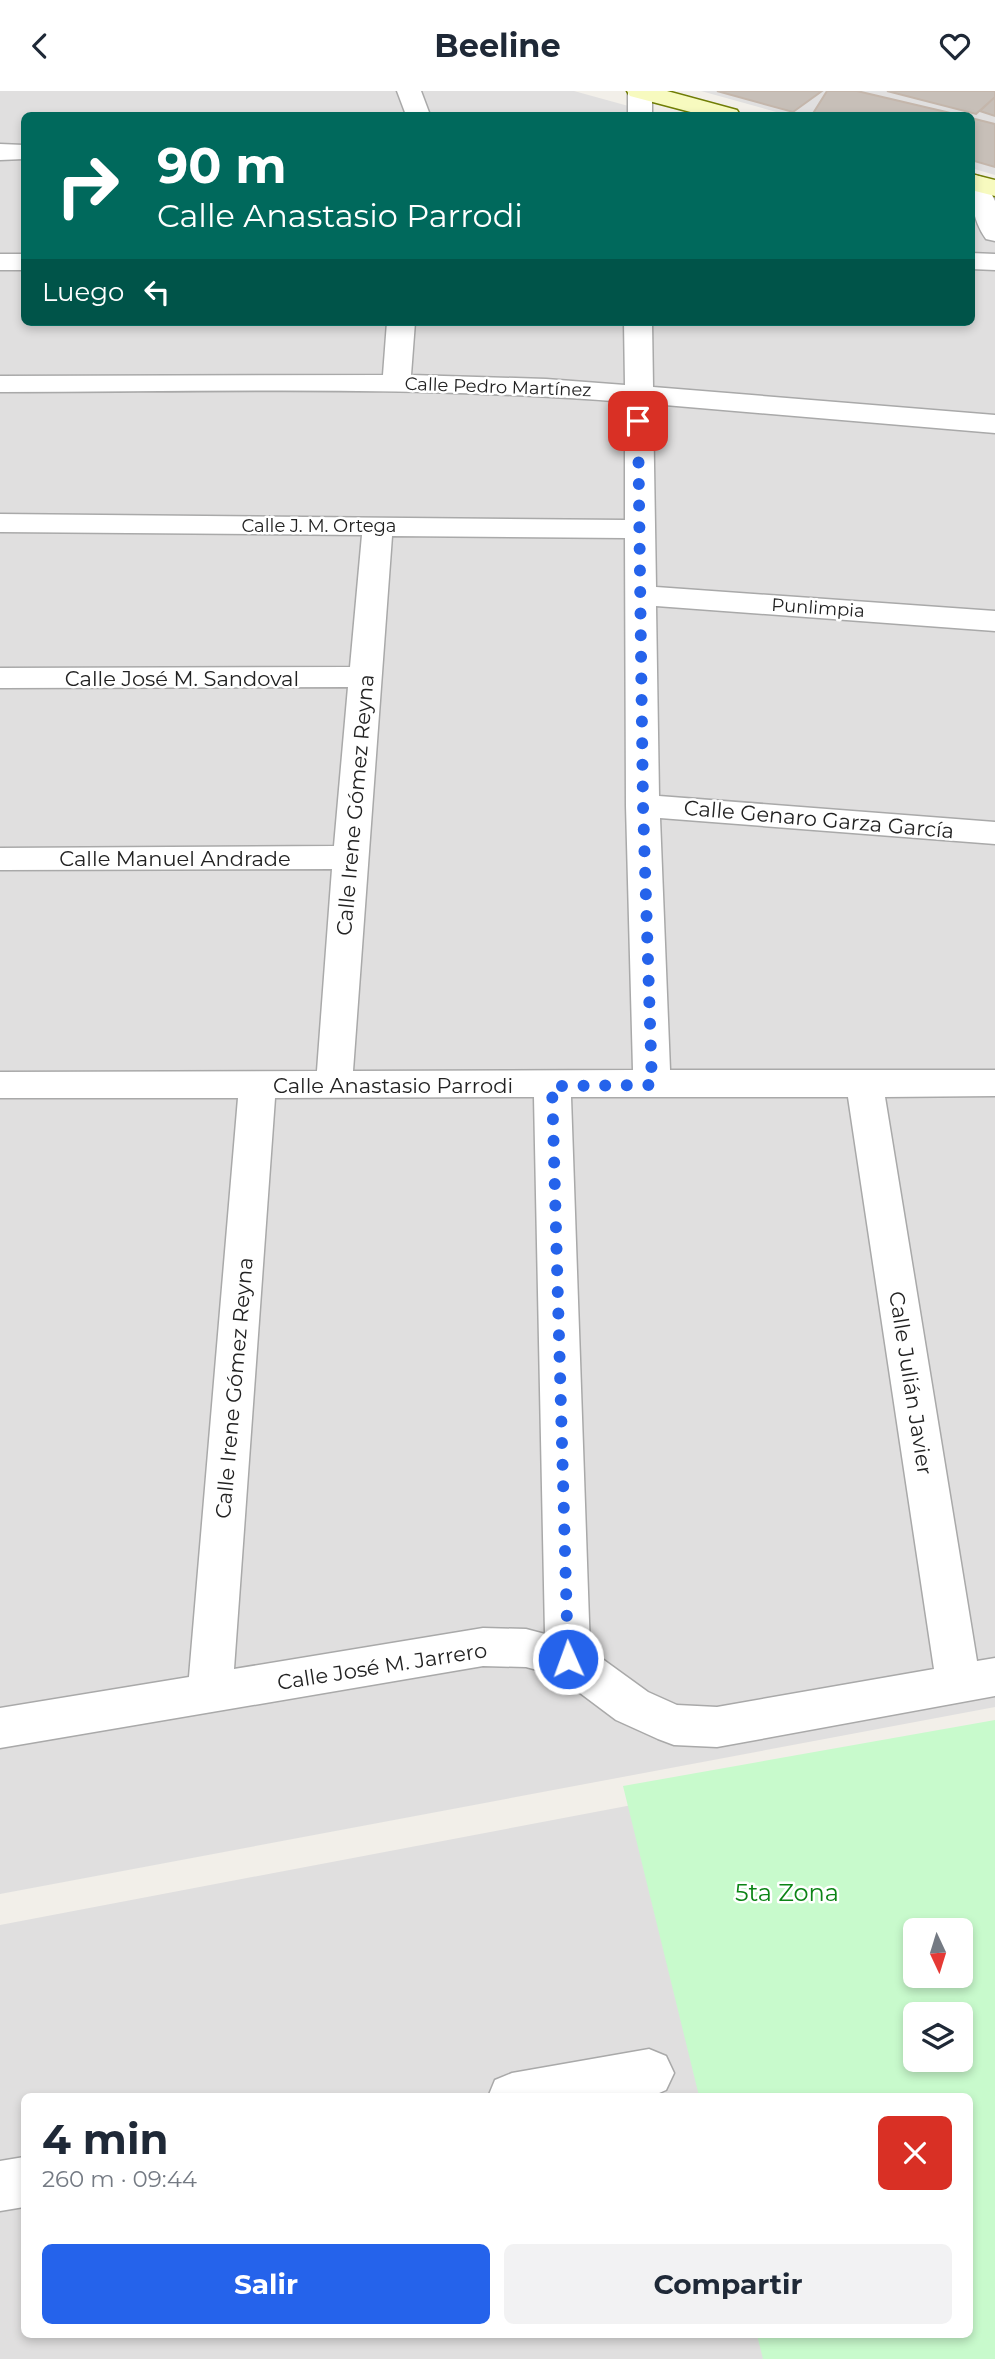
<!DOCTYPE html>
<html lang="es">
<head>
<meta charset="utf-8">
<style>
  body { margin:0; font-family:Montserrat,sans-serif; background:#f2f2f3; color:#1f2937; height:100vh; display:flex; flex-direction:column; font-size:26px; white-space:nowrap }
  * { box-sizing:border-box; margin:0 }
  p { font-size:23px; color:#747a83 }
  .icon { flex:none; width:38px; height:38px; fill:none; stroke:currentColor; stroke-width:2; stroke-linecap:round; stroke-linejoin:round }
  .map { position:relative; flex:1; overflow:hidden }
  .sheet { position:absolute; left:21px; top:2002px; width:952px; height:245px; display:flex; flex-direction:column; background:#fff; border-radius:10px; box-shadow:0 4px 10px #0003 }
  .sheet>* { flex:none }
  .guide { position:absolute; left:21px; top:21px; width:954px; height:214px; border-radius:10px; box-shadow:0 4px 10px #0003; background:#00695c; color:#fff; overflow:hidden }
  .needle { width:46px; rotate:176deg }
  .controls { position:absolute; left:903px; top:1827px; display:grid; gap:14px }
  .controls a { display:grid; place-items:center; width:70px; height:70px; border-radius:10px; background:#fff; box-shadow:0 4px 10px #0003; font-size:35px }
  .pin { position:absolute; display:grid; place-items:center; width:60px; height:60px; color:#fff; margin:-30px; border-radius:14px; box-shadow:0 4px 10px #0006 }
  .me { position:absolute; width:77px; margin:-38px; rotate:358deg; stroke-linejoin:round; filter:drop-shadow(0 0 5px #0008) }
  .turn { display:flex; align-items:center; gap:24px; height:147px; padding:0 21px; font-size:32px }
  .turn .icon { width:91px; height:91px; stroke-width:2.5 }
  .turn b { display:block; font-size:49px; line-height:60px }
  .then { display:flex; align-items:center; height:66px; padding:0 21px; background:#0003; gap:14px; font-size:26px }
  .round { display:grid; place-items:center; flex:none; width:74px; height:74px; border-radius:10px; background:#f2f2f3 }
  .summary { display:flex; align-items:center; justify-content:space-between; height:119px; padding:0 21px }
  h1 { font-size:42px; font-weight:700; line-height:52px }
  .primary-button { display:flex; gap:14px; margin-top:auto; padding:14px 21px }
  .primary-button a { flex:1; height:80px; border-radius:10px; background:#2563eb; color:#fff; font-size:28px; font-weight:700; line-height:80px; text-align:center }
  .primary-button a+a { background:#f2f2f3; color:#1f2937 }
  header { display:flex; justify-content:space-between; align-items:center; height:91px; padding:0 21px; background:#fff; font-size:32px; font-weight:700 }
  .map>svg:first-child { display:block }
  .residential { fill:#e0dfdf; fill-rule:evenodd }
  .park { fill:#c8facc; fill-rule:evenodd }
  .building { fill:#c7bfb8; stroke:#c4b6ab; stroke-width:2 }
  .lines { fill:none; stroke-linecap:round; stroke-linejoin:round }
  .street-casing { stroke:#a9a9a9; stroke-width:3 }
  .secondary-casing { stroke:#707d05; stroke-width:3 }
  .street { fill:#fff; fill-rule:evenodd }
  .secondary { fill:#f7fabf; fill-rule:evenodd }
  .route { stroke:#2563eb; stroke-width:12; stroke-dasharray:0 21.6 }
  .labels { text-anchor:middle; dominant-baseline:central; stroke-width:5; stroke-linejoin:round; paint-order:stroke }
  .far-street-label { font-size:18px; fill:#222; stroke:#fff }
  .street-label { font-size:21px; fill:#222; stroke:#fff }
  .near-park-label { font-size:24px; fill:#0c8416; stroke:#fff }
</style>
</head>
<body>
<header><svg class="icon" aria-label="back" viewBox="0 0 24 24"><path d="M15 5l-7 7 7 7"/></svg>Beeline<svg class="icon" aria-label="heart" viewBox="0 0 24 24"><path d="M12 20l-8-8c-3-5 5-10 8-4 3-6 11-1 8 4z"/></svg></header>
<div class="map">
<svg width="995" height="2268" viewBox="0 0 995 2268">
  <rect width="100%" height="100%" fill="#f2efe9"/>
  <!-- residential -->
  <path class="residential" d="M0 0H574L661 24H24V231H971V112L995 119V1616L0 1803Z
    M701 0H995V84L971 77V24H787Z
    M995 1645V2268H0V1834ZM915 1839H961V1885H915ZM915 1923H961V1969H915ZM24 2006H970V2244H24Z"/>
  <!-- park -->
  <path class="park" d="M995 1629V2268H763L757 2244H970V2006L699 2005 623 1695ZM915 1839H961V1885H915ZM915 1923H961V1969H915Z"/>
  <!-- building -->
  <path class="building" d="M717 0H822L793 21Z
    M827 0H857L959 24H812Z
    M887 0H995V6L976 23Z
    M995 6V25L980 20Z
    M971 27 995 33V76L971 69Z"/>
  <g class="lines">
    <!-- street casing -->
    <g class="street-casing">
      <path id="street" d="M397 0H421L430 24H406Z
        M628 0H652V24H628Z
        M0 53 24 54V68L0 69Z
        M975 84 984 87 995 110V150L986 148C972 128 971 108 971 85Z
        M971 162 995 163V179L971 178Z
        M0 163H24V179H0Z
        M387 231H415L411 284 546 288 625 294 624 231H652L653 296 995 324V342L653 313 656 496 995 520V540L656 515 659 705 995 731V753L660 727 670 979H995V1005L885 1006 977 1570 995 1567V1605L717 1656 674 1654 658 1648 616 1629 556 1584 526 1576 483 1575 0 1657V1617L189 1586 238 1007H0V981L317 980 332 778 0 779V757L334 755 348 596 0 597V577L350 576 362 444 0 441V423L625 429V311C417 294 208 301 0 301V285L383 284ZM392 445 625 447 626 715 633 979 353 980ZM534 1006 545 1543 526 1538 483 1537 234 1578 275 1007ZM571 1006H848L934 1578 717 1616 677 1614 648 1601 590 1559Z
        M649 1958 666 1965 674 1982 666 1999 650 2006H488L495 1989 512 1982Z
        M24 2066V2116L0 2120V2070Z"/>
    </g>
    <!-- secondary casing -->
    <g class="secondary-casing">
      <path id="secondary" d="M627 0H667L737 19 740 24H702L630 5Z
        M971 83 995 89V105L971 99Z"/>
    </g>
    <!-- street -->
    <use href="#street" class="street"/>
    <!-- secondary -->
    <use href="#secondary" class="secondary"/>
  </g>
  <g class="lines">
    <!-- route -->
    <path class="route" d="M568 1568 552 995 652 994 643 715 638 330"/>
  </g>
  <g class="labels">
    <!-- far-street labels -->
    <g class="far-street-label">
      <text transform="translate(498 296) rotate(2)">Calle Pedro Martínez</text>
      <text x="319" y="435">Calle J. M. Ortega</text>
      <text transform="translate(818 517) rotate(4)">Punlimpia</text>
    </g>
    <!-- street labels -->
    <g class="street-label">
      <text x="182" y="587">Calle José M. Sandoval</text>
      <text transform="translate(355 714) rotate(-85)">Calle Irene Gómez Reyna</text>
      <text transform="translate(819 728) rotate(5)">Calle Genaro Garza García</text>
      <text x="175" y="767">Calle Manuel Andrade</text>
      <text x="393" y="994">Calle Anastasio Parrodi</text>
      <text transform="translate(911 1292) rotate(81)">Calle Julián Javier</text>
      <text transform="translate(234 1297) rotate(-85)">Calle Irene Gómez Reyna</text>
      <text transform="translate(382 1575) rotate(-9)">Calle José M. Jarrero</text>
    </g>
    <!-- near-park labels -->
    <g class="near-park-label">
      <text x="787" y="1801">5ta Zona</text>
    </g>
  </g>
</svg>
<div class="controls">
<a><svg class="needle" viewBox="-14 -14 28 28"><path d="M0-13l5 13h-10z" fill="#e53935"/><path d="M0 13l5-13h-10z" fill="#747a83"/></svg></a>
<a><svg class="icon" aria-label="layers" viewBox="0 0 24 24"><path d="M12 4l9 5-9 5-9-5zM3 14l9 5 9-5"/></svg></a>
</div>
<div class="pin" style="left:638px;top:330px;background:#d93025"><svg class="icon" aria-label="arrive" viewBox="0 0 24 24"><path d="M6 21V4h12l-3 4 3 4H6"/></svg></div>
<svg class="me" style="left:568px;top:1568px" viewBox="-20 -20 40 40"><circle r="17" fill="#2563eb" stroke="#fff" stroke-width="3"/><path d="M0-11L8 9 0 5-8 9z" fill="#fff"/></svg>
<div class="guide">
<div class="turn"><svg class="icon" aria-label="right" viewBox="0 0 24 24"><path d="M7 20v-9h11M14 6l5 5-5 5"/></svg><div><b>90 m</b>Calle Anastasio Parrodi</div></div>
<div class="then">Luego<svg class="icon" aria-label="left" viewBox="0 0 24 24"><path d="M17 20v-9H6M10 6l-5 5 5 5"/></svg></div>
</div>
<section class="sheet">
<div class="summary"><div><h1>4 min</h1><p>260 m · 09:44</p></div><a class="round" style="background:#d93025;color:#fff"><svg class="icon" aria-label="close" viewBox="0 0 24 24"><path d="M6 6l12 12M18 6L6 18"/></svg></a></div>
<div class="primary-button"><a>Salir</a><a>Compartir</a></div>
</section>
</div>
</body>
</html>
